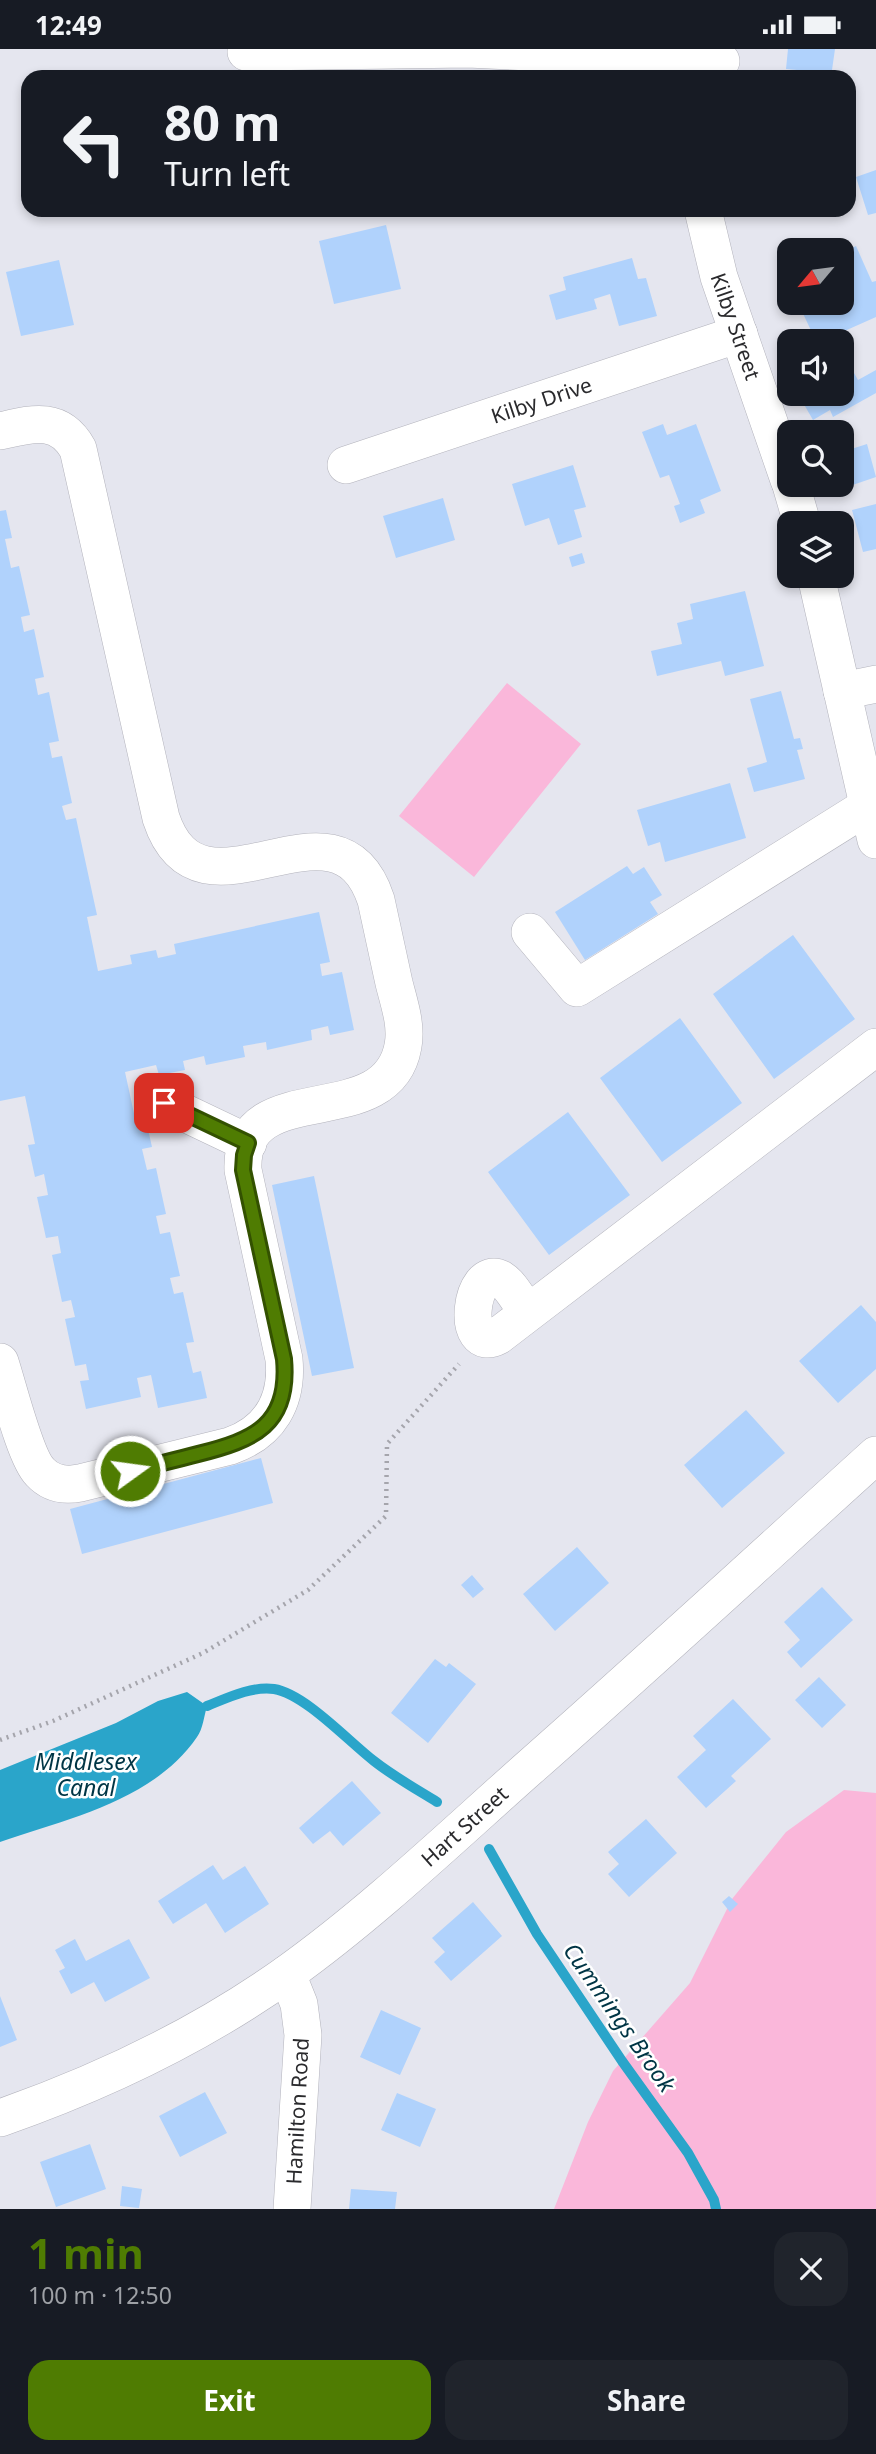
<!DOCTYPE html>
<html lang="en">
<head>
<meta charset="utf-8">
<style>
  body { margin:0; font-family:"Noto Sans",sans-serif; background:#20242c; color:#f1f3f6; height:100vh; display:flex; flex-direction:column; font-size:26px; white-space:nowrap }
  * { box-sizing:border-box; margin:0 }
  p { font-size:23px; color:#9ea1a6 }
  .icon { flex:none; width:38px; height:38px; fill:none; stroke:currentColor; stroke-width:2; stroke-linecap:round; stroke-linejoin:round }
  .map { position:relative; height:2160px; overflow:hidden }
  .details { display:flex; flex-direction:column; background:#171b24; flex:1 }
  .details>* { flex:none }
  .guide { position:absolute; left:21px; top:21px; width:835px; height:147px; border-radius:21px; box-shadow:0 4px 10px #0003; background:#171b24; color:#f1f3f6; overflow:hidden }
  .needle { width:46px; rotate:241deg }
  .controls { position:absolute; left:777px; top:189px; display:grid; gap:14px }
  .controls a { display:grid; place-items:center; width:77px; height:77px; border-radius:14px; background:#171b24; box-shadow:0 4px 10px #0003; font-size:35px }
  .pin { position:absolute; display:grid; place-items:center; width:60px; height:60px; color:#fff; margin:-30px; border-radius:14px; box-shadow:0 4px 10px #0006 }
  .me { position:absolute; width:77px; margin:-38px; rotate:76deg; stroke-linejoin:round; filter:drop-shadow(0 0 5px #0008) }
  .turn { display:flex; align-items:center; gap:24px; height:147px; padding:0 28px; font-size:32px }
  .turn .icon { width:91px; height:91px; stroke-width:2.5 }
  .turn b { display:block; font-size:49px; line-height:60px }
  .round { display:grid; place-items:center; flex:none; width:74px; height:74px; border-radius:21px; background:#20242c }
  .head { display:flex; align-items:center; justify-content:space-between; height:119px; padding:0 28px }
  h1 { font-size:42px; font-weight:700; line-height:52px; color:#4f7c02 }
  .primary-button { display:flex; gap:14px; margin-top:auto; padding:14px 28px }
  .primary-button a { flex:1; height:80px; border-radius:21px; background:#4f7c02; color:#fff; font-size:28px; font-weight:700; line-height:80px; text-align:center }
  .primary-button a+a { background:#20242c; color:#f1f3f6 }
  .status { display:flex; justify-content:space-between; align-items:center; height:49px; padding:0 35px; background:#171b24; direction:ltr }
  .status svg { height:19px; fill:currentColor }
  .map>svg:first-child { display:block }
  .green { fill:#fab7da }
  .water { fill:#2aa5ca }
  .lines { fill:none; stroke-linecap:round; stroke-linejoin:round }
  .stream { stroke:#2aa5ca; stroke-width:10 }
  .building { fill:#b0d2fc }
  .minor-casing { stroke:#b3b3bc; stroke-width:38 }
  .path { stroke:#a5a5ac; stroke-width:4.5; stroke-dasharray:2 5; stroke-linecap:butt }
  .minor { stroke:#fff; stroke-width:37 }
  .route-casing { stroke:#335101; stroke-width:18 }
  .route { stroke:#4f7c02; stroke-width:12 }
  .labels { text-anchor:middle; dominant-baseline:central; stroke-width:5; stroke-linejoin:round; paint-order:stroke }
  .street-label { font-size:21px; fill:#2a2a2d; stroke:#fff }
  .water-label { font-size:23px; font-style:italic; fill:#003545; stroke:#fff }
</style>
</head>
<body>
<div class="status"><b>12:49</b><svg viewBox="0 0 49 12"><path d="M0 12V9h3v3zM5 12V6h3v6zM10 12V3h3v9zM15 12V0h3v12zM26 1h20v11H26zM47 4h2v5h-2z"/></svg></div>
<div class="map">
<svg width="876" height="2160" viewBox="0 0 876 2160">
  <rect width="100%" height="100%" fill="#e5e6ef"/>
  <!-- green -->
  <path class="green" d="M507 634 581 695 474 828 399 767Z
    M844 1741 876 1744V2160H554L588 2073 613 2022 690 1934 732 1850 786 1783Z"/>
  <!-- water -->
  <path class="water" d="M187 1643 207 1657C204 1667 203 1680 197 1688 153 1752 69 1769 0 1793V1721L116 1674 158 1652Z"/>
  <g class="lines">
    <!-- stream -->
    <path class="stream" d="M207 1657C227 1649 251 1637 274 1640 305 1645 348 1692 374 1712 393 1727 416 1740 437 1753
      M489 1800 537 1885 622 2012 688 2104 714 2151 716 2160"/>
  </g>
  <!-- building -->
  <path class="building" d="M788 0H835L831 28H796L797 21 786 20Z
    M466 25V28H431V26Z
    M876 121V164L868 166 856 128Z
    M386 176 401 240 334 255 319 192Z
    M856 197 872 233 876 232V268L822 292H816L798 254H842V204Z
    M632 209 638 230 646 229 657 267 619 277 610 245 594 250 597 260 556 271 549 246 566 241 563 228Z
    M59 211 74 276 21 287 6 223Z
    M850 317 858 331 876 321V344L833 368 830 361 813 371 798 345H842V322Z
    M663 375 667 386 696 375 721 442 700 451 705 464 680 474 674 457 680 455 669 426 660 429 642 383Z
    M867 395 876 428 838 441 836 436H842V403Z
    M573 416 586 458 574 461 582 488 558 496 549 469 525 477 512 435Z
    M443 449 455 491 396 509 383 467Z
    M876 455V500L863 503 852 461Z
    M6 461 12 489 5 490 11 519 19 517 30 566 21 568 24 583 34 580 44 628 35 630 38 646 49 643 59 692 49 694 52 709 62 707 72 754 62 757 66 771 76 769 97 866 87 868 98 922 132 915 130 906 156 901 158 909 176 905 174 895 319 863 330 913 320 915 322 927 342 923 354 981 330 986 328 977 311 981 312 991 267 1001 266 993 243 997 245 1008 206 1016 204 1007 183 1012 185 1021 159 1026 156 1016 125 1023 135 1069 145 1067 152 1098 142 1100 147 1121 156 1119 166 1165 156 1167 160 1185 170 1183 180 1227 170 1229 174 1245 183 1243 194 1293 186 1294 193 1324 201 1322 207 1349 158 1359 151 1326 137 1329 141 1348 86 1360 80 1332 89 1331 86 1315 75 1317 65 1270 75 1268 71 1251 62 1253 52 1206 61 1204 58 1187 46 1189 37 1148 48 1146 44 1125 35 1128 28 1096 35 1095 25 1047 0 1052V462Z
    M582 504 585 514 572 518 569 508Z
    M745 542 764 617 725 627 721 612 657 627 651 602 682 595 677 574 693 570 690 555Z
    M781 642 794 690 800 689 803 700 797 701 805 730 754 743 747 719 767 713 750 650Z
    M730 734 746 789 665 813 660 793 648 797 637 761Z
    M627 817 633 825 644 818 662 846 650 853 658 865 585 911 555 863Z
    M793 886 855 970 774 1030 713 945Z
    M680 969 742 1054 662 1113 600 1029Z
    M568 1063 630 1146 549 1206 488 1123Z
    M314 1127 354 1319 312 1327 272 1136Z
    M861 1256 876 1273V1320L838 1354 799 1312Z
    M746 1361 785 1404 722 1459 684 1416Z
    M261 1409 273 1454 82 1505 70 1460Z
    M577 1498 609 1534 555 1582 523 1545Z
    M472 1526 484 1540 473 1549 461 1536Z
    M822 1538 853 1571 801 1619 787 1603 800 1591 784 1573Z
    M435 1610 446 1618 449 1614 476 1635 428 1694 391 1664Z
    M819 1628 846 1656 822 1679 795 1651Z
    M733 1650 771 1690 731 1727 736 1732 706 1759 677 1728 706 1701 693 1687Z
    M352 1732 381 1764 343 1797 330 1782 313 1795 299 1779Z
    M646 1770 677 1804 629 1848 608 1825 619 1815 608 1803Z
    M213 1816 223 1831 245 1817 269 1855 225 1884 206 1854 173 1875 158 1852Z
    M729 1847 738 1855 730 1863 722 1853Z
    M473 1853 502 1887 451 1932 434 1913 445 1903 432 1889Z
    M75 1890 86 1912 129 1890 150 1929 105 1953 94 1933 71 1945 59 1922 65 1919 55 1901Z
    M0 1947 17 1991 0 1998Z
    M381 1961 421 1979 400 2026 360 2008Z
    M205 2043 227 2084 180 2108 159 2067Z
    M397 2044 436 2060 420 2098 381 2081Z
    M90 2095 106 2140 56 2158 40 2113Z
    M122 2137 142 2140 139 2159 120 2157Z
    M351 2140 397 2143 395 2160H349Z"/>
  <g class="lines">
    <!-- minor casing -->
    <g class="minor-casing">
      <g id="minor">
        <path d="M246 3 468 0 721 12"/>
        <path id="s1" d="M703 161 719 228 789 431"/>
        <path d="M0 382C31 375 59 366 78 400L161 769C201 890 336 730 376 851 382 879 388 906 394 934 399 954 407 976 403 997 387 1087 239 1023 243 1121L284 1310C288 1352 270 1383 230 1397L80 1434C65 1437 51 1435 40 1423 25 1408 8 1337 0 1313"/>
        <path id="s2" d="M346 416 739 285"/>
        <path d="M791 436 802 474"/>
        <path d="M816 527 876 791"/>
        <path d="M842 642 876 635"/>
        <path d="M530 883 577 939 868 757"/>
        <path d="M164 1054 248 1094"/>
        <path d="M528 1264C520 1254 511 1236 501 1230 470 1213 459 1308 498 1287L528 1264 876 998"/>
        <path d="M287 1925 299 1955 303 1986 292 2160"/>
        <path id="s3" d="M0 2069C100 2034 201 1986 288 1924 373 1863 450 1789 529 1719 646 1616 760 1511 876 1406"/>
      </g>
    </g>
    <!-- path -->
    <path class="path" d="M0 1691 53 1672 203 1604 308 1541 386 1467 387 1395 459 1315"/>
    <!-- minor -->
    <use href="#minor" class="minor"/>
  </g>
  <g class="lines">
    <!-- route casing -->
    <g class="route-casing">
      <path id="route" d="M130 1422C153 1416 176 1411 198 1405 254 1391 290 1376 284 1310L243 1121 244 1106 248 1094 164 1054"/>
    </g>
    <!-- route -->
    <use href="#route" class="route"/>
  </g>
  <g class="labels">
    <!-- street labels -->
    <g class="street-label">
      <text stroke="none"><textPath href="#s1" startOffset="121">Kilby Street</textPath></text>
      <text stroke="none"><textPath href="#s2" startOffset="206">Kilby Drive</textPath></text>
      <text stroke="none"><textPath href="#s3" startOffset="553">Hart Street</textPath></text>
      <text transform="translate(297 2062) rotate(-87)">Hamilton Road</text>
    </g>
    <!-- water labels -->
    <g class="water-label">
      <text x="86" y="1712">Middlesex<tspan x="86" dy="26">Canal</tspan></text>
      <text transform="translate(620 1968) rotate(55)">Cummings Brook</text>
    </g>
  </g>
</svg>
<div class="controls">
<a><svg class="needle" viewBox="-14 -14 28 28"><path d="M0-13l5 13h-10z" fill="#e53935"/><path d="M0 13l5-13h-10z" fill="#9ea1a6"/></svg></a>
<a><svg class="icon" aria-label="sound" viewBox="0 0 24 24"><path d="M4 9h4l5-4v14l-5-4H4zM17 9q2 3 0 6"/></svg></a>
<a><svg class="icon" aria-label="search" viewBox="0 0 24 24"><circle cx="10" cy="10" r="6"/><path d="M15 15l6 6"/></svg></a>
<a><svg class="icon" aria-label="layers" viewBox="0 0 24 24"><path d="M12 4l9 5-9 5-9-5zM3 14l9 5 9-5"/></svg></a>
</div>
<div class="pin" style="left:164px;top:1054px;background:#d93025"><svg class="icon" aria-label="arrive" viewBox="0 0 24 24"><path d="M6 21V4h12l-3 4 3 4H6"/></svg></div>
<svg class="me" style="left:130px;top:1422px" viewBox="-20 -20 40 40"><circle r="17" fill="#4f7c02" stroke="#fff" stroke-width="3"/><path d="M0-11L8 9 0 5-8 9z" fill="#fff"/></svg>
<div class="guide">
<div class="turn"><svg class="icon" aria-label="left" viewBox="0 0 24 24"><path d="M17 20v-9H6M10 6l-5 5 5 5"/></svg><div><b>80 m</b>Turn left</div></div>
</div>
</div>
<section class="details">
<div class="head"><div><h1>1 min</h1><p>100 m · 12:50</p></div><a class="round"><svg class="icon" aria-label="close" viewBox="0 0 24 24"><path d="M6 6l12 12M18 6L6 18"/></svg></a></div>
<div class="primary-button"><a>Exit</a><a>Share</a></div>
</section>
</body>
</html>
